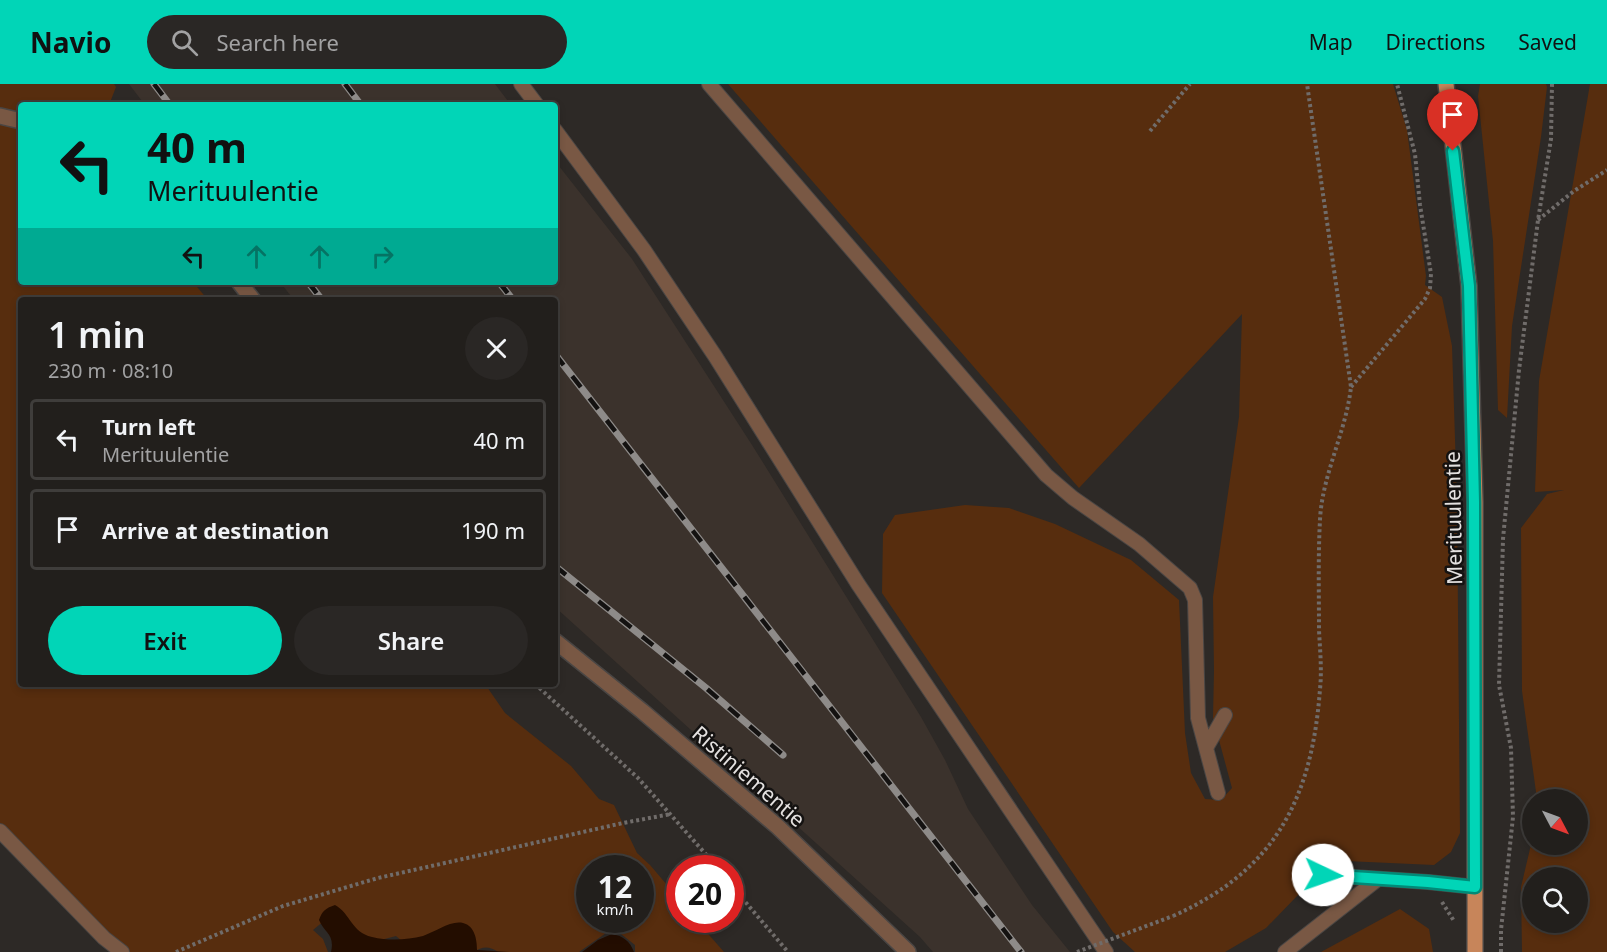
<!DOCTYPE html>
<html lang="en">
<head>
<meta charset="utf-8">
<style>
  body { margin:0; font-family:"Noto Sans",sans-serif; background:#2a2725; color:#f1f3f6; height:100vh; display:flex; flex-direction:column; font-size:22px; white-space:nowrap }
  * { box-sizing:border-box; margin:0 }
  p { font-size:20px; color:#a2a2a3 }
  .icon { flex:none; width:33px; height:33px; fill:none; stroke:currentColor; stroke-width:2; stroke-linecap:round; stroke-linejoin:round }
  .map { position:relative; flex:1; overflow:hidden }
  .panel { position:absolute; left:18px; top:213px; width:540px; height:390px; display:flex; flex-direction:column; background:#221f1c; border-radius:6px; box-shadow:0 3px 9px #0003,0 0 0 2px #3f3d3b }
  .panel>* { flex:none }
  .top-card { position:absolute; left:18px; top:18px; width:540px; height:183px; border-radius:6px; box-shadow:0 3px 9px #0003,0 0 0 2px #3f3d3b; background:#01d5b7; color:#111; overflow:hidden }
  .needle { width:39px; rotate:131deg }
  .buttons { position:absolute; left:1522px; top:705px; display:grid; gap:12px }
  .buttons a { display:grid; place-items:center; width:66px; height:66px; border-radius:50%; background:#221f1c; box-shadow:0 3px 9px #0003,0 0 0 2px #3f3d3b; font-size:30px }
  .speed { position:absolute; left:576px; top:771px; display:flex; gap:12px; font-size:30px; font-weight:700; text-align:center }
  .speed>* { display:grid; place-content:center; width:78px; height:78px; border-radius:50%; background:#221f1c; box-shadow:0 3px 9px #0003,0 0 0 2px #3f3d3b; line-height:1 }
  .speed small { font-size:15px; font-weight:400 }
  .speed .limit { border:9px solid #d22; background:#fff; color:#111 }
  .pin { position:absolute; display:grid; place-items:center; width:51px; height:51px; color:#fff; margin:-62px -26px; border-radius:50% 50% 50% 0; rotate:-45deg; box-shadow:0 0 6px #0007 }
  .pin .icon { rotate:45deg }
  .me { position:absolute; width:66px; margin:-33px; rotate:93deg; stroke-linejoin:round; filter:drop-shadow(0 0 4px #0008) }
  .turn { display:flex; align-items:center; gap:21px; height:126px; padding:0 30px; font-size:27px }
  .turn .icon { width:78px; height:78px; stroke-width:2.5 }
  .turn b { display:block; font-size:42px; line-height:51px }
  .lanes { display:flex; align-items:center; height:57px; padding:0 30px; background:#0003; justify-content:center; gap:30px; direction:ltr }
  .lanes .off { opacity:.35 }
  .round { display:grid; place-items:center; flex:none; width:63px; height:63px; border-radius:32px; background:#2a2725 }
  .headline { display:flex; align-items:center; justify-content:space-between; height:102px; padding:0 30px }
  h1 { font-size:36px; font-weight:600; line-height:45px }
  .primary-button { display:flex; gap:12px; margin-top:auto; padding:12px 30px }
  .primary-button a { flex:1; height:69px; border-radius:36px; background:#01d5b7; color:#111; font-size:24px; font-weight:600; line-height:69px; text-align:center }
  .primary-button a+a { background:#2a2725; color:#f1f3f6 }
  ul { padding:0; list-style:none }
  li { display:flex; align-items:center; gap:18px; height:81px; margin:0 12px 9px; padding:0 18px; border:3px solid #3f3d3b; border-radius:6px }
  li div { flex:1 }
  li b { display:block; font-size:22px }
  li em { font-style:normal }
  header { display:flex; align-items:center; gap:36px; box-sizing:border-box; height:84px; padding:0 30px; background:#01d5b7; color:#111 }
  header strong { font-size:28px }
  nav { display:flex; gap:33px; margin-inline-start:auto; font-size:21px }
  .search { width:420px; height:54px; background:#2a2725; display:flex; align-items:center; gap:15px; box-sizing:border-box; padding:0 21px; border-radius:33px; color:#a2a2a3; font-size:22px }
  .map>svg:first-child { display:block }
  .built { fill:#3b322c }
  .green { fill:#572d0e; fill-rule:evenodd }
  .water { fill:#230d00 }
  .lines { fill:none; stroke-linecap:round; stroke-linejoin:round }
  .service-casing { stroke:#4a4644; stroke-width:16 }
  .tertiary-casing { stroke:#4a4644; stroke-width:18 }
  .primary-casing { stroke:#4a4644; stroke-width:18 }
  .path { stroke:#706c6a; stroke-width:4; stroke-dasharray:3 3; stroke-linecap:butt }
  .service { stroke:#795844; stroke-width:14 }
  .tertiary { stroke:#795844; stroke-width:15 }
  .primary { stroke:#c7855a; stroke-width:15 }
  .rail-casing { stroke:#8e8b89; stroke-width:7 }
  .rail { stroke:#141211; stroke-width:4.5; stroke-dasharray:14; stroke-linecap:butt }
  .path-bridge { stroke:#706c6a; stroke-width:4; stroke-dasharray:3 3; stroke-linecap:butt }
  .route-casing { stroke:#018a77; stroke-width:15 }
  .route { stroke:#01d5b7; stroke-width:10 }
  .labels { text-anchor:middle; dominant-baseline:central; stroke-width:5; stroke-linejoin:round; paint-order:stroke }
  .street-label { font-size:21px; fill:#e4e1e0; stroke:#141211 }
</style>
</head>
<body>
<header>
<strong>Navio</strong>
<div class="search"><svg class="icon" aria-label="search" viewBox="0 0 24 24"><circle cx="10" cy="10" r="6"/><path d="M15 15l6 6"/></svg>Search here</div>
<nav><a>Map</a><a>Directions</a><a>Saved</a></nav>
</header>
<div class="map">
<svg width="1607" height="868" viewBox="0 0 1607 868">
  <rect width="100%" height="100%" fill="#2d2926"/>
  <!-- built -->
  <path class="built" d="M129 0H495L511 21H145Z
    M555 77 632 175 752 361 921 633 945 676 968 725 1032 821 1070 868H933L920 853 555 523V216H294L280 198H555Z"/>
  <!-- green -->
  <path class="green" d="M0 0H114L116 3 109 21H21V198H193L208 216H21V600H485L505 629 571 682 599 715 614 721 637 769 650 781 679 815 680 836H696L724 868H635V861L621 850 606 849 579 868H498C490 862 482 862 474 868L403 858 396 852 358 862 331 831 313 846 323 855 328 868H114L0 755ZM590 784H640V836H590Z
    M728 0H1393L1407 46 1426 192 1425 201 1442 213 1452 262 1457 417 1460 749 1451 768 1434 781 1324 776 1298 811 1266 844 1225 868H1135L1113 848 882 509 883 450 895 431 965 421 1009 424 1055 440 1131 476 1179 516 1185 649 1191 689 1205 715 1221 716 1232 704 1213 634 1214 587 1213 513 1239 333 1242 230 1079 404Z
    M1480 0H1546L1547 3 1541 53 1512 242 1507 334 1498 326 1493 157 1478 12Z
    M1590 0H1607V868H1522L1521 803 1533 752V760H1578V716L1537 715 1522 607 1521 444 1547 410 1564 406 1535 408 1539 297ZM1533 794H1578V838H1533Z
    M1400 825 1429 845 1433 868H1321Z"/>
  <!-- water -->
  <path class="water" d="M335 821C351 830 351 848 372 853 389 857 407 856 423 852 435 848 451 836 463 839 475 842 477 856 477 866L509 868H331C335 850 325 850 319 836 322 827 326 824 335 821Z
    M612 850C623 852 630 857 634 868H582L598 856Z"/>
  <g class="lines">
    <!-- service casing -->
    <g class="service-casing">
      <path id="service" d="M521 0 537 21
        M709 0 1046 391 1073 414 1139 460 1190 504 1195 516 1198 634 1218 709
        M555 46 644 166 715 272 858 500 1106 868
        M1206 664 1225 631
        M0 747 104 854 122 868
        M1323 791 1428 798 1475 803
        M1285 868 1378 795"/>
    </g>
    <!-- tertiary casing -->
    <g class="tertiary-casing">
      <path id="tertiary" d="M0 32 21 37
        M239 198 253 216
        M555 557 642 627 778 743 908 868"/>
    </g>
    <!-- primary casing -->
    <g class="primary-casing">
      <path id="primary" d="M1446 0 1469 202 1475 418V868"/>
    </g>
    <!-- path -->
    <path class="path" d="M1150 47 1190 0
      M1538 136 1574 107 1607 86
      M1351 303 1425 215 1430 204 1431 190 1420 121 1415 70 1397 0
      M535 600 638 694 718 784
      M730 800 788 868
      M1442 818 1454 837
      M1173 832C1276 786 1312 714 1320 605 1322 586 1320 566 1319 546 1319 510 1318 473 1320 436 1322 391 1346 348 1351 303L1307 0
      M176 868 283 822 378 794 623 739 671 730
      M1501 868V846L1513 733 1511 664 1499 601 1503 455 1519 286 1538 136 1551 55 1552 0"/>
    <!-- service -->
    <use href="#service" class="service"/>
    <!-- tertiary -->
    <use href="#tertiary" class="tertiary"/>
    <!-- primary -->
    <use href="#primary" class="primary"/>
    <!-- rail casing -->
    <g class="rail-casing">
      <path id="rail" d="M154 0 170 21
        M345 0 361 21
        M308 198 322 216
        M499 198 513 216
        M555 270 1021 868
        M555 482 706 604 783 671"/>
    </g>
    <!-- rail -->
    <use href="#rail" class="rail"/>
    <!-- path-bridge -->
    <path class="path-bridge" d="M1077 868 1173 832"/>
  </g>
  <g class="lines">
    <!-- route casing -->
    <g class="route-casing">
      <path id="route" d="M1323 791 1428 798 1475 803 1474 418 1469 202 1453 67"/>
    </g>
    <!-- route -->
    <use href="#route" class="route"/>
  </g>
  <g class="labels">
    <!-- street labels -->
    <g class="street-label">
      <text transform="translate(1453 434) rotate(-91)">Merituulentie</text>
      <text transform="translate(749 692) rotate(41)">Ristiniementie</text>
    </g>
  </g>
</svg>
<div class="buttons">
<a><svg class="needle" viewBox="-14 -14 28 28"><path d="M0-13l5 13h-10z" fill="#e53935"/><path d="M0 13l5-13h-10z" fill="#a2a2a3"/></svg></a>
<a><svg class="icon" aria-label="search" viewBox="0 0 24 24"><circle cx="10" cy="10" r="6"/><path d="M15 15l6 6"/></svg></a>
</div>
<div class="speed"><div>12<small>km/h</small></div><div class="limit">20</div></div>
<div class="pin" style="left:1453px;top:67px;background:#d93025"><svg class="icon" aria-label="arrive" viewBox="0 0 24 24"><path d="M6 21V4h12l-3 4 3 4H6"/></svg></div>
<svg class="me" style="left:1323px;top:791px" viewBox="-20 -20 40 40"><circle r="19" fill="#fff"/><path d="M0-13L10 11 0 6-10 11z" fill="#01d5b7"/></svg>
<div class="top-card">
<div class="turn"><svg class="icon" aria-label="left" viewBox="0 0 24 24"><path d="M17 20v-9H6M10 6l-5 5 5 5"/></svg><div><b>40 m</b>Merituulentie</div></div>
<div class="lanes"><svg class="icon" aria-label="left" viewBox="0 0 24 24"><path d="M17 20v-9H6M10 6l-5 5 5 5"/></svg><svg class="icon off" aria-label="ahead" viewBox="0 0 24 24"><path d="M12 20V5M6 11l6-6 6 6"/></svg><svg class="icon off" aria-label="ahead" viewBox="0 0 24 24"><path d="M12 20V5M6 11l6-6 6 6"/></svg><svg class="icon off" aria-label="right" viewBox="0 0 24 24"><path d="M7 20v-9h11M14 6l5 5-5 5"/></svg></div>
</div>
<section class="panel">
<div class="headline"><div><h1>1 min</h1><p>230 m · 08:10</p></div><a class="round"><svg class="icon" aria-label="close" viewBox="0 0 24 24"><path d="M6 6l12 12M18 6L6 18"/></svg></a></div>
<ul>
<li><svg class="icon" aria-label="left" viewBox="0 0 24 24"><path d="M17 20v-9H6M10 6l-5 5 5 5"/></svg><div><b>Turn left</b><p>Merituulentie</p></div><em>40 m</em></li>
<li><svg class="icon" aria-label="arrive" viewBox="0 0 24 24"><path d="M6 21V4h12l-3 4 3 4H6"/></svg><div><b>Arrive at destination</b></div><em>190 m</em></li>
</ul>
<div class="primary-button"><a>Exit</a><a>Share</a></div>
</section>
</div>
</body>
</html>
